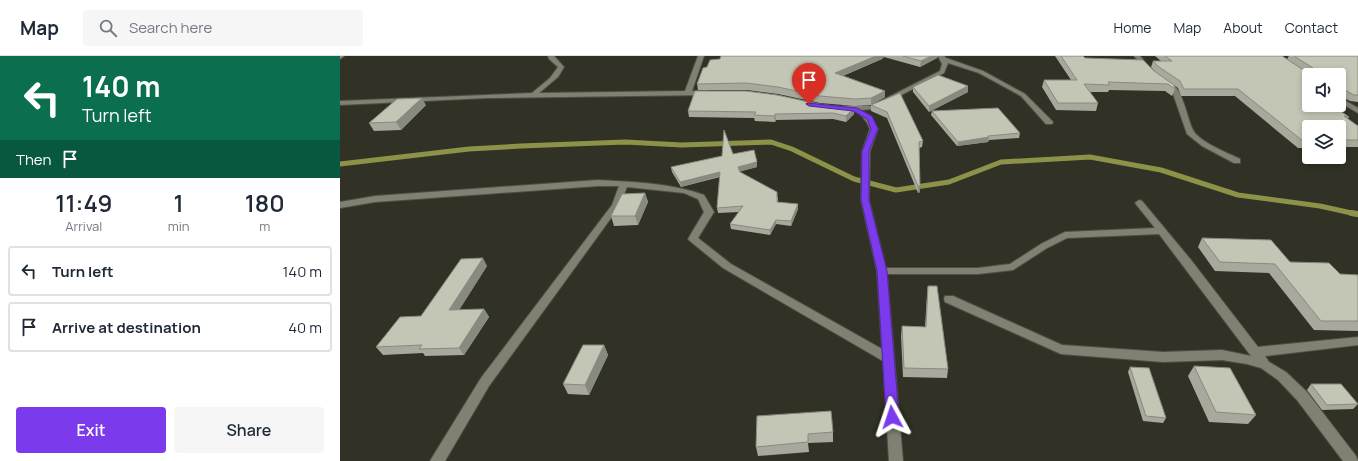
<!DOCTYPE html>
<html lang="en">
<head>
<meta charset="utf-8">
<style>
  body { margin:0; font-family:Manrope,sans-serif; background:#f6f6f7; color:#1f2937; height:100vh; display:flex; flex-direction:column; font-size:15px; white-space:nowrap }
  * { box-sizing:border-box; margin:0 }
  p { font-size:13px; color:#747a83 }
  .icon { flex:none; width:22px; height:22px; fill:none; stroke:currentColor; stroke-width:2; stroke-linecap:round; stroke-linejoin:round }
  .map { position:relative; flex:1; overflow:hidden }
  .sheet { display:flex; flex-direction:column; background:#fff; width:340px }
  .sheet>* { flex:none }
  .banner { background:#0b6e4f; color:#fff; overflow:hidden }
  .buttons { position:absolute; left:962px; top:12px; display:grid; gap:8px }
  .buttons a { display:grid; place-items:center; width:44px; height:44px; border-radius:4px; background:#fff; box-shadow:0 2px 6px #0003; font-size:20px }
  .pin { position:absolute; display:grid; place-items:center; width:34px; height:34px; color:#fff; margin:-41px -17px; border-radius:50% 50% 50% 0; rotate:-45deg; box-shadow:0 0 4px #0007 }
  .pin .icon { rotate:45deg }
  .me { position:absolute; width:44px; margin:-22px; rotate:355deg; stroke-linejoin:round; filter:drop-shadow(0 0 3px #0008) }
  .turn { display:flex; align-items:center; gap:14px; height:84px; padding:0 16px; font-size:18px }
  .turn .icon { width:52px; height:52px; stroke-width:2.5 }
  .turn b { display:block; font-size:28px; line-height:34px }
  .then { display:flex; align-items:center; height:38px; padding:0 16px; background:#0003; gap:8px; font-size:15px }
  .eta { display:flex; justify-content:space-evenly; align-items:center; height:68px; text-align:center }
  .eta b { font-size:24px; font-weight:600; line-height:28px }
  .cta { display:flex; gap:8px; margin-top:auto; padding:8px 16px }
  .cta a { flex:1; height:46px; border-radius:4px; background:#7c3aed; color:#fff; font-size:16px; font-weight:600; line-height:46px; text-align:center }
  .cta a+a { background:#f6f6f7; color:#1f2937 }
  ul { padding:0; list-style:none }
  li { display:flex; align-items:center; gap:12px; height:50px; margin:0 8px 6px; padding:0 8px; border:2px solid #e0e1e3; border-radius:4px }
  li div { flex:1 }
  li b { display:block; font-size:15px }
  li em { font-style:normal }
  header { display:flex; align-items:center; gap:24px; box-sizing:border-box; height:56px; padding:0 20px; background:#fff; border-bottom:1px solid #e0e1e3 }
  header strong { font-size:19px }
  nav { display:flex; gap:22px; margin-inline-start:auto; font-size:14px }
  .search { width:280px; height:36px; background:#f6f6f7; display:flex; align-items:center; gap:10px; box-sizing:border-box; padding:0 14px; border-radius:4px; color:#747a83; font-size:15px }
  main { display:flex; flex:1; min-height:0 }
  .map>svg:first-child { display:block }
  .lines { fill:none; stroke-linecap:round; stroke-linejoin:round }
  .stream-far1 { stroke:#8e9248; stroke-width:5 }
  .stream { stroke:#8e9248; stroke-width:6 }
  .street-casing { stroke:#4f5045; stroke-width:2 }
  .secondary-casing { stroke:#4f5045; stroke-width:2 }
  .street { fill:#808173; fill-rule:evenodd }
  .secondary { fill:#90936b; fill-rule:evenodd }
  .wall { fill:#a8a99c }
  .shaded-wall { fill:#888a7f }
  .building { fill:#c3c5b5; stroke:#888a7f }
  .route { fill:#7c3aed; stroke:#51269a }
</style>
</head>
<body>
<header>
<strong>Map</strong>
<div class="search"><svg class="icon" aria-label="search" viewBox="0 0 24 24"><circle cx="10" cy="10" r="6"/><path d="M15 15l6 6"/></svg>Search here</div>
<nav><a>Home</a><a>Map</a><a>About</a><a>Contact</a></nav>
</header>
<main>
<section class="sheet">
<div class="banner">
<div class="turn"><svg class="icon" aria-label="left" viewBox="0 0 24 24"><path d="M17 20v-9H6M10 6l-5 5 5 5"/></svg><div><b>140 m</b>Turn left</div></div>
<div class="then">Then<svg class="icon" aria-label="arrive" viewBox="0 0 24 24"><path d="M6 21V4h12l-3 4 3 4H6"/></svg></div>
</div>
<div class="eta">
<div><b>11:49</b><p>Arrival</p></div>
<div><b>1</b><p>min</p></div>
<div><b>180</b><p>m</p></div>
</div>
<ul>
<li><svg class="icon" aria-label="left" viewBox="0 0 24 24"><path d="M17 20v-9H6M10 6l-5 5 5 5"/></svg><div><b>Turn left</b></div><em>140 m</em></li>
<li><svg class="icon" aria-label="arrive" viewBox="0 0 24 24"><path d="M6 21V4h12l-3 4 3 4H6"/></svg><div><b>Arrive at destination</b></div><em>40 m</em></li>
</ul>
<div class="cta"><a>Exit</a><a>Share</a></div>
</section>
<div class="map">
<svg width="1018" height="405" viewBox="0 0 1018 405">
  <rect width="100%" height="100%" fill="#313225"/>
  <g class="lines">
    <!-- stream-far1 -->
    <path class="stream-far1" d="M0 108 129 93 181 90 285 86 342 89 431 86 452 93 514 123 556 134 609 126 661 106 750 101 821 114 898 139 980 150 1016 158"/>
    <!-- stream -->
    <path class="stream" d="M1011 157 1018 158"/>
    <!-- street casing -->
    <g class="street-casing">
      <path id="street" d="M208 0H214L224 11 218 21 199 37 345 35 358 0H364L352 35H368L371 37 368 39 147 42 0 49V45L192 37 210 22 218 11 209 3Z
        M598 0H604L606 2 643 15 685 38 713 66 712 68H706L681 40 639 17 608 7 604 17 534 53 521 54 531 61 538 73 530 95 529 144 546 212H638L670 208 701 188 725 176 815 172 795 147 799 144 802 145 851 204 918 291 1018 281V289L925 300 929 306 946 316 967 336 1016 400 1018 405H1003L957 344 938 324 921 312 907 308 882 304 823 306 721 298 605 246 604 243 605 240H613L722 289 823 296 882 294 911 300 819 178 727 182 707 192 673 214 638 218H547L563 405H549L543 305 383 212 350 185 348 183 364 156 358 143 344 137 287 131 279 151 149 330 105 405H90L141 322 272 149 279 130H258L35 146 0 152V146L35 140 258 124C293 126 331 127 364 139L374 156 358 182 391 208 542 293 537 215 521 144 522 95 530 73C527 65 521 57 512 54 507 53 503 55 499 52L502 50H531L600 15 602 8Z
        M794 0H800L811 13V15H807Z
        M822 25C842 22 846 61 853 74 859 86 888 97 900 103V107H894L862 90 847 78 832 35 822 27Z
        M999 41 1018 52V57L999 46Z"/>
    </g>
    <!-- secondary casing -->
    <g class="secondary-casing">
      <path id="secondary" d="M0 0H4L0 3Z"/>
    </g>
    <!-- street -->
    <use href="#street" class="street"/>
    <!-- secondary -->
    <use href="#secondary" class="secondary"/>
  </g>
  <!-- wall -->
  <path class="wall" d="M432 0H598L597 2 580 11 544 1 542 3 503 20 545 41 531 49 515 50 480 47 438 38 407 34H358L357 28 367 11 380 3Z
    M715 0H743L745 2 814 15 816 17 811 11 813 5H821L815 0H942L947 3 949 0H1018V46L1010 45 1000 40 999 42V19H969V49L1009 61 1007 63 1018 70V91H999V71H969V92H958L895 40H841L838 32 834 29 835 33 832 40 825 35 769 34 768 36H750L758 47 756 55 716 54 702 31 704 24H731Z
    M573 31 628 36 589 56 573 36Z
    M355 35 514 58 506 66 493 63 436 64 435 66 415 65 414 62 349 61 348 55Z
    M560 37 583 85 582 91 579 92 580 130V136L578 137 547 62 531 55V49Z
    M86 49 61 74 34 75 29 67Z
    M592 55 680 77 679 82 649 84 648 86 617 90 591 59Z
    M393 98 417 111 400 115V116L438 141V146L458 153 451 170 436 168 430 179 391 173 390 168 399 156 378 157 377 152 380 121 341 131 332 116 331 111Z
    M305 137 308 146 298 169 274 170 271 160Z
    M862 182 950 206 1000 218 1018 219V275L974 274 929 217 875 215 858 191Z
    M147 210 119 254 144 253 149 261 124 299 85 300 83 297 43 299 36 291 81 260Z
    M588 230 608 313 607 322 563 321 561 280 562 270 585 271 587 239Z
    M264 289 268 299 249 339 228 338 223 328Z
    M854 310 916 359 908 368 869 366 848 320Z
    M790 311 826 362 823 367 803 365 788 316Z
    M971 328 1018 348 1013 353 982 354 967 334Z
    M417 360 493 376V386L468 387 469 396 418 400 416 391Z"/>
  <!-- shaded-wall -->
  <path class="shaded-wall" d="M536 0H544V1L542 3 495 23V17Z
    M591 0H598L597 2 580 11 581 5Z
    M628 30V36L589 56V50Z
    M545 35V41L531 49V42Z
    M82 42 86 49 61 74 56 66Z
    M514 52V58L506 66V60Z
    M435 58 436 64 435 66 434 60Z
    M649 81 648 86 617 90 618 86Z
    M417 106V111L399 116 398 111Z
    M380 116 381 120 341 131 340 126Z
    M578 130H580V136L578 137Z
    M305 137 308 146 298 169 295 160Z
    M458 148V153L451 170V165Z
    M436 164V168L430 179V174Z
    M143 202 147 210 114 262 109 254Z
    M144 253 149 261 124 299 119 292Z
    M264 289 268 299 249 339 245 329Z"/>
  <!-- building -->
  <path class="building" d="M381 0H536L495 17 545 35 531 42 515 43 480 40 438 31 406 27 357 28 363 12 367 11 370 4 380 3Z
    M563 0H591L581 5Z
    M721 0H743L745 2 803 4 814 15 834 29 835 33 828 28 768 26 770 29 744 28 758 47H718L704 24H737Z
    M825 0H942L971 19H969V49H992L1009 61 1004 60 1018 70V84H999V71H969V85H963L898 33H844L840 25 819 11 813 5H832Z
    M954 0H1018V39H1014L1003 33 1002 38H999V19H973V12Z
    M598 19 628 30 589 50 573 31Z
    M355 35H406L437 39 479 48 514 52 506 60 493 57 435 58 434 60 414 59 416 56 348 55Z
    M560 37 583 85 579 86 580 130H578L547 56 531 49Z
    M82 42 56 66 29 67 57 43Z
    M658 52 680 77 648 80 649 81 618 86 592 55Z
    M384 74 393 98 414 94 417 106 398 111 400 116 437 136V146L458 148 451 165 436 164 430 174 390 168 403 150 377 152 380 116 340 126 331 111 382 100Z
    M305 137 295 160H271L282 138Z
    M862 182 931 184 950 206 989 207 1000 218 1018 219V265H981L935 208 880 206Z
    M143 202 109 254 144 253 119 292 79 293 82 289 36 291 60 261 81 260 121 203Z
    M588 230H597L608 313 564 312 562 270 586 271Z
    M243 289H264L245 329 223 328Z
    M854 310 890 312 916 359 876 356Z
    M790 311 809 312 826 362 806 360Z
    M971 328H1001L1018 348 987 349Z
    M491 355 493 376 468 378V386L416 391 417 360Z"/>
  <!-- route -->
  <path class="route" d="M467 47 517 52 532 60 538 73 529 95V144L547 215 559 361 557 364 552 366 548 364 546 361 537 215 521 144 522 95 531 73 527 63 513 55 469 50 466 48Z"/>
</svg>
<div class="buttons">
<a><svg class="icon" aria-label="sound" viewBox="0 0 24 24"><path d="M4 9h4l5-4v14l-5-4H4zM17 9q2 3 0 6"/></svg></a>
<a><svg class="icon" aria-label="layers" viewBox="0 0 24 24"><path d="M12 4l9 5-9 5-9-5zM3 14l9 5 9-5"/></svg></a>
</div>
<div class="pin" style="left:469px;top:48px;background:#d93025"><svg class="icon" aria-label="arrive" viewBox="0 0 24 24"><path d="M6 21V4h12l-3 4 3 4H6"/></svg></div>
<svg class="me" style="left:552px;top:361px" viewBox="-20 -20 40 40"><path d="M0-17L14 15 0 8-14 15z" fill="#7c3aed" stroke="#fff" stroke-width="4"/></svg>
</div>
</main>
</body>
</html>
